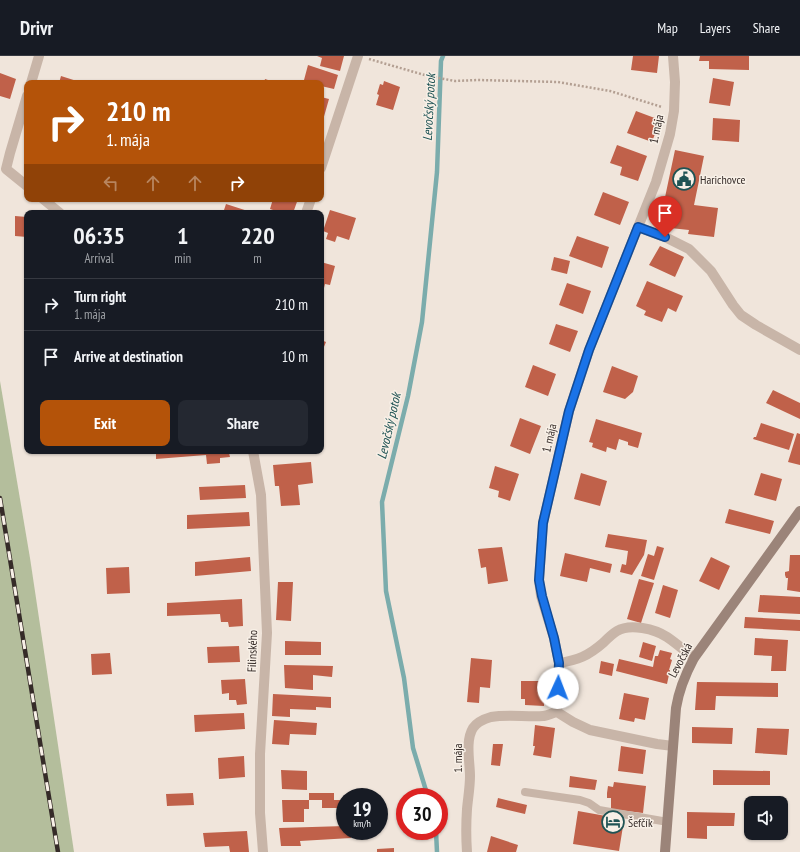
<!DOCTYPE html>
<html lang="en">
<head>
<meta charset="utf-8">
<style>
  body { margin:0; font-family:"PT Sans Narrow",sans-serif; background:#242831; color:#f1f3f6; height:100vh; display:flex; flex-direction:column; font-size:15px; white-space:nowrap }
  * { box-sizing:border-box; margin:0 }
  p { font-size:13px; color:#9ea1a6 }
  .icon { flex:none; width:22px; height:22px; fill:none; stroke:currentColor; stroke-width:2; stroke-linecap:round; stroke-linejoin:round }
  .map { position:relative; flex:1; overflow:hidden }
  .drawer { position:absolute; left:24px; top:154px; width:300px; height:244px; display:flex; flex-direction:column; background:#171b24; border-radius:8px; box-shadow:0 1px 3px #0004 }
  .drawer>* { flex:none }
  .top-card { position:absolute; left:24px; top:24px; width:300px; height:122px; border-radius:8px; box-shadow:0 1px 3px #0004; background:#b45309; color:#fff; overflow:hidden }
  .fabs { position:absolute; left:744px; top:740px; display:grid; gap:8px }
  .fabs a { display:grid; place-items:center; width:44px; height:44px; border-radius:8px; background:#171b24; box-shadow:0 1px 3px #0004; font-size:20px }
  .speed { position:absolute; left:336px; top:732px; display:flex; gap:8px; font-size:20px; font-weight:700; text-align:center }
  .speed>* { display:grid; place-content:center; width:52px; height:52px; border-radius:50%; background:#171b24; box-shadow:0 1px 3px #0004; line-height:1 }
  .speed small { font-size:10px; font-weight:400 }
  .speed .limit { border:6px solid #d22; background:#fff; color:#111 }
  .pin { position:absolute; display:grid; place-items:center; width:34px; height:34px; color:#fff; margin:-41px -17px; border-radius:50% 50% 50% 0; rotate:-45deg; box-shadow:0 0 4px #0007 }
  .pin .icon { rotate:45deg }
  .me { position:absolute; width:44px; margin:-22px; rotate:2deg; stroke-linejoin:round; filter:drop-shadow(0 0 3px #0008) }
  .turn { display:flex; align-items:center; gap:14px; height:84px; padding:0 16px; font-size:18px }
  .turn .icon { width:52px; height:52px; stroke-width:2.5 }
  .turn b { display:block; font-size:28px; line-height:34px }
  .lanes { display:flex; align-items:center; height:38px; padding:0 16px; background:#0003; justify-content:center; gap:20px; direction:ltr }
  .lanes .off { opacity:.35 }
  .eta { display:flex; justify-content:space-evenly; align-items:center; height:68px; text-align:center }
  .eta b { font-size:24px; font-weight:800; line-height:28px }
  .action { display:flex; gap:8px; margin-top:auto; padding:8px 16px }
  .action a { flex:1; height:46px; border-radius:8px; background:#b45309; color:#fff; font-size:16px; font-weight:800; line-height:46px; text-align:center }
  .action a+a { background:#242831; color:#f1f3f6 }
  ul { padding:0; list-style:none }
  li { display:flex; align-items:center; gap:12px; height:52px; padding:0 16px; border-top:1px solid #363941 }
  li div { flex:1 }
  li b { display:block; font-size:15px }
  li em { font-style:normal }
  header { display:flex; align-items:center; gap:24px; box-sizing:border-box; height:56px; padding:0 20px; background:#171b24; border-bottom:1px solid #363941 }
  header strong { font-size:19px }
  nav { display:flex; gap:22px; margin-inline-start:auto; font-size:14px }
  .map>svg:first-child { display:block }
  .green { fill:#b4be9c }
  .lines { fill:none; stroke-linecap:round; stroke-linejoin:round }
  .stream { stroke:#7bacac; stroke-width:4.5 }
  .building { fill:#c0614a }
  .path { stroke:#b39f92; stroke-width:2.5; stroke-dasharray:2 2; stroke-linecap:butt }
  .service { stroke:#c8b5a8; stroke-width:8 }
  .minor { stroke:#c8b5a8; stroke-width:10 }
  .secondary { stroke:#9b8479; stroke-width:10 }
  .rail-casing { stroke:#352b28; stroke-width:4.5 }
  .rail { stroke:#f8f0e7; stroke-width:3; stroke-dasharray:9; stroke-linecap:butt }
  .route-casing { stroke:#114b97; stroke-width:10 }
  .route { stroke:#1a73e8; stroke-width:7 }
  .labels { text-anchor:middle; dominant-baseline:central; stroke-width:3; stroke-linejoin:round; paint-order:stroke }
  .street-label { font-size:12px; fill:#352b28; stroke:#f8f0e7 }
  .poi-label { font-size:12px; fill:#352b28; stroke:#f8f0e7; text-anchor:start }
  .water-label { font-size:13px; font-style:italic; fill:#1f5354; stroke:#f8f0e7 }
</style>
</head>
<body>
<header>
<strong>Drivr</strong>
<nav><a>Map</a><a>Layers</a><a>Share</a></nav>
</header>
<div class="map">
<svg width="800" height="796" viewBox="0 0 800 796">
  <rect width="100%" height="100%" fill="#f0e5db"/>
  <!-- green -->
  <path class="green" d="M0 325 30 502 74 796H0Z"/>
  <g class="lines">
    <!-- stream -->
    <path class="stream" d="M428 741 413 692 404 622 386 535 382 446 408 340 422 266 437 116 441 5 443 0
      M436 775 437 796"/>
  </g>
  <!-- building -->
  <path class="building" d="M317 0H344L340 15 320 10 322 2Z
    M633 0H659L657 17 631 14Z
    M700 0H749V14L709 13V5H699Z
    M308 9 338 19 334 33 321 30V27H313L304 24Z
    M0 17 16 23 10 43 0 40Z
    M61 20 83 27H59Z
    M713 22 734 26 730 50 709 47Z
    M265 23 277 27H264Z
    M384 25 400 31 393 54 376 49 379 39 377 38 380 28 383 29Z
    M321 41 329 43 323 64 321 63Z
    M636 55 660 64 652 86 627 77Z
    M713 62 740 64 739 86 712 84Z
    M617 89 647 100 638 125 620 119 622 111 610 107Z
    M675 94 704 100 694 149 718 152 714 181 688 178 689 174 661 171 664 146Z
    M603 136 629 146 620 169 594 159Z
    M273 143H298L293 157H282L270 153Z
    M226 148 254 157H223Z
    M330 154 356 162 349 184 337 180 335 186 326 183 328 177 323 175Z
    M15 160 27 161V181L15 180Z
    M577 180 609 191 602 212 569 200Z
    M660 190 684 201 675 221 649 209Z
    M554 201 570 205 567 218 551 214Z
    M321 206 335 210 330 229 325 228 324 232 321 231Z
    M647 225 683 240 676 256 668 252 662 266 644 259 646 255 636 250Z
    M567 227 591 235 583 258 559 249Z
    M556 268 578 275 570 296 549 288Z
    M321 284 326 286 321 298Z
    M533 309 556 318 548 340 525 331Z
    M612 310 638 320 633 336 625 343 603 336Z
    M773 334 800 347V363L766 347Z
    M520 362 541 370 530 398 510 390Z
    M596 363 642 377 638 392 628 389V386L619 383 616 394 607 391 606 396 592 391 593 387 589 386Z
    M761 367 794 378 789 394 753 383 754 381H756Z
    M797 377 800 378V409L788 406Z
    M156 395H238V397H229L230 401 220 402V407L207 408 206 399 156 403Z
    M311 406 313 427 298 429 300 449 281 450 279 430H275L273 409Z
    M495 410 519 418 510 445 498 441 499 435 489 432Z
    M581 417 607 425 600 450 574 443Z
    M761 417 782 423 776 445 754 439Z
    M245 429 246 442 200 444 199 431Z
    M729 453 774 465 770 478 725 467Z
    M249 456 250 470 187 473V459Z
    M608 478 647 484 644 499 632 519 620 516 622 508 626 509 628 495 605 491Z
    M657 490 664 492 654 524 641 520 648 498 654 500Z
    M502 491 508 525 488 528 486 511 481 512 478 493Z
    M565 497 612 508 610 517 590 512 587 526 560 520Z
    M790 499H800V536L787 534 788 522H786L785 519V516L789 515Z
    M250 501 251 515 195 520V506Z
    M711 501 730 510 719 534 699 525Z
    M129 511 130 537 107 538 106 512Z
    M639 523 654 527 641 567 627 563Z
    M278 526H293L291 565 276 564Z
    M663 529 678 534 670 562 655 557Z
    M760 539 800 541V558L758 556Z
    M242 543 243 570 229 571 228 566H221L220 558 167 560V547Z
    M745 561 800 564V575L744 572Z
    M755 582 788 584 786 615H771L772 600 754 599Z
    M285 585 321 586V599H285Z
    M643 586 656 590 652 605 639 601Z
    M239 590 240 606 208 607 207 591Z
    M660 594 672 597 670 603 672 604 669 614H670L667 628 616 615 619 603 653 611 655 600H658Z
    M110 597 112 618 92 619 91 598Z
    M471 602 492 604 490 632 480 631 479 647 467 646Z
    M601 605 614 608 612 620 599 617Z
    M284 609 333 610 332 621 313 619V634L285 632Z
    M245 623 247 648 237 649 236 644H229V637L222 638 221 624Z
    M521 625H545L544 650 525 649V643H521Z
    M697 626 778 627V641L716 640 715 654H695Z
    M624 637 649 642 645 664 635 662 634 666 619 663Z
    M273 638 331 641V652L316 651V654L290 653V661L272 660Z
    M244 657 245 673 195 676 194 659Z
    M274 664 317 667 316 679 290 678 289 689 272 688Z
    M535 669 555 672 551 702 533 699 535 690H533Z
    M692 671 733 672 732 688 692 687Z
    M757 672 789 673 787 699 755 697Z
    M493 688H503L500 710 491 709Z
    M621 690 646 694 643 718 618 715Z
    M244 700 245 721 219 723 218 702Z
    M281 714 307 715V734L282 733Z
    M713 714 770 715V729H713Z
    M570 720 597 724 595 734 569 731Z
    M614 726 646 730 643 757 611 753V742H607V737L608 730 613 731Z
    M193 737 194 749 167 750 166 738Z
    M309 737H334V744H341V752H322V744H309Z
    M498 742 527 749 525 758 496 751Z
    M282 744H309V753H304V766H283Z
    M578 755 606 760 609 762 624 764 619 795 573 788Z
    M687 756 735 757 734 770H707V783L687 782Z
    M345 770V775H350L351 782 300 785 301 790H281L279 772Z
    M247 775 249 796H230L229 790 205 791 203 777Z
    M491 780 518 789 516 796H487Z
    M394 792V796H377V793Z"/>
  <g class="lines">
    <!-- path -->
    <path class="path" d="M369 3 428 20 455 25 478 24 558 26 610 35 662 51"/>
    <!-- service -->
    <path class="service" d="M525 736 580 744 589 747 599 754 668 766"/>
    <!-- minor -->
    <path class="minor" d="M31 27 39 0
      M27 40 10 97 6 113 27 130
      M321 112 358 0
      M43 143 60 157
      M306 157 311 143
      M638 171 665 181 689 193 711 215 733 249 741 259 756 269 800 294
      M253 395 261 439 267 577 260 698V757L263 796
      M559 607C578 604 588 600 603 587 607 583 612 578 617 575 630 567 655 573 667 581 676 587 685 595 694 602
      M557 656 559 607 554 582 541 540 539 524 543 467 569 355 589 294 656 126 670 78 674 55 675 26 673 0
      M557 656 573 666 590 674 657 688 673 690
      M467 796C466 782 466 768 467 753 468 742 470 731 470 720 470 706 465 685 473 672 477 666 484 663 491 661 508 658 525 661 543 660 547 660 552 657 557 656"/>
    <!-- secondary -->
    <path class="secondary" d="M665 796 676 652C679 633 685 619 694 602L800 455"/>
    <!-- rail casing -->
    <g class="rail-casing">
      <path id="rail" d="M0 442 58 796"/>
    </g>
    <!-- rail -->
    <use href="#rail" class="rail"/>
  </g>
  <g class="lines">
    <!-- route casing -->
    <g class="route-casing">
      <path id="route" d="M558 632 559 607 554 582 542 540 539 524 543 467 569 355 589 294 638 171 665 181"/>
    </g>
    <!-- route -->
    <use href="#route" class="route"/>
  </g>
  <!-- icons -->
  <defs>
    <g id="civic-ring" transform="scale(1.15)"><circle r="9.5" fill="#f8f0e7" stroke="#1f5354" stroke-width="1.5"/><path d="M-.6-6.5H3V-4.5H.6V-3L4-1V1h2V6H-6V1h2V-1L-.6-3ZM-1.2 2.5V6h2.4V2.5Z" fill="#1f5354"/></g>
    <g id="hotel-ring" transform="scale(1.15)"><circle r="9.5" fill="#f8f0e7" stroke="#1f5354" stroke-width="1.5"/><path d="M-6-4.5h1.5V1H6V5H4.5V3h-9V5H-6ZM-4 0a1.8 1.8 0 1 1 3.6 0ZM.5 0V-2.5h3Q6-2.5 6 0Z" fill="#1f5354"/></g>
  </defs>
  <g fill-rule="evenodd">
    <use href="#civic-ring" x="684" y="123"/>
    <use href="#hotel-ring" x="613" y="766"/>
  </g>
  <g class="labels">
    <!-- street labels -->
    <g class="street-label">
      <text transform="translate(656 73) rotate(-78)">1. mája</text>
      <text transform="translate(549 382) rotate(-77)">1. mája</text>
      <text transform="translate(252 595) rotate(-88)">Filinského</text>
      <text transform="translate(680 604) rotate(-62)">Levočská</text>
      <text transform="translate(457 702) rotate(-90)">1. mája</text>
    </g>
    <!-- poi labels -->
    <g class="poi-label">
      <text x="700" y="123">Harichovce</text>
      <text x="628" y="766">Šefčík</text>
    </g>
    <!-- water labels -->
    <g class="water-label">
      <text transform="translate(429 51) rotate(-87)">Levočský potok</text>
      <text transform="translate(389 370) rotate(-77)">Levočský potok</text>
    </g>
  </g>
</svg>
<div class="fabs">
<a><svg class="icon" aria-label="sound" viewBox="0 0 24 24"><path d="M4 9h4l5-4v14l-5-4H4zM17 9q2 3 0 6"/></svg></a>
</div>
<div class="speed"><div>19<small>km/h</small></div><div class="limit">30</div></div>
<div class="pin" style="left:665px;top:181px;background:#d93025"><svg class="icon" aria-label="arrive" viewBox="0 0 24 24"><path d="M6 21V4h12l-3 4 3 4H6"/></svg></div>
<svg class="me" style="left:558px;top:632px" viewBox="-20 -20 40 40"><circle r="19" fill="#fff"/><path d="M0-13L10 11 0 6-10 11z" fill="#1a73e8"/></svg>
<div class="top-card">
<div class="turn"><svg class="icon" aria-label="right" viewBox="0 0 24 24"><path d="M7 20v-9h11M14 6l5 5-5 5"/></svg><div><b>210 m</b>1. mája</div></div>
<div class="lanes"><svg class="icon off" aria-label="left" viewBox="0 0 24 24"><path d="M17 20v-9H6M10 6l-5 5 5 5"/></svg><svg class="icon off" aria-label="ahead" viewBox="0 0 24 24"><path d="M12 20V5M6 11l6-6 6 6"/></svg><svg class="icon off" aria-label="ahead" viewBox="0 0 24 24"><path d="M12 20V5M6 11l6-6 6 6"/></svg><svg class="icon" aria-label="right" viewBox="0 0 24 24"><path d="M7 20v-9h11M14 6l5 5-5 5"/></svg></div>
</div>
<section class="drawer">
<div class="eta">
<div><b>06:35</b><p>Arrival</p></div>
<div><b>1</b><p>min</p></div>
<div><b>220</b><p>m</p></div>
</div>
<ul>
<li><svg class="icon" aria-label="right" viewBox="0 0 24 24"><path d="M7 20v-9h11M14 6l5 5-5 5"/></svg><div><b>Turn right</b><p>1. mája</p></div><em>210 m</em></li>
<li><svg class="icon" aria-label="arrive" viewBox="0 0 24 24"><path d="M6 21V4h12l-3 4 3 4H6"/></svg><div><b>Arrive at destination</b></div><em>10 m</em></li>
</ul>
<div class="action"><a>Exit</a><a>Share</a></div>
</section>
</div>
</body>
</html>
